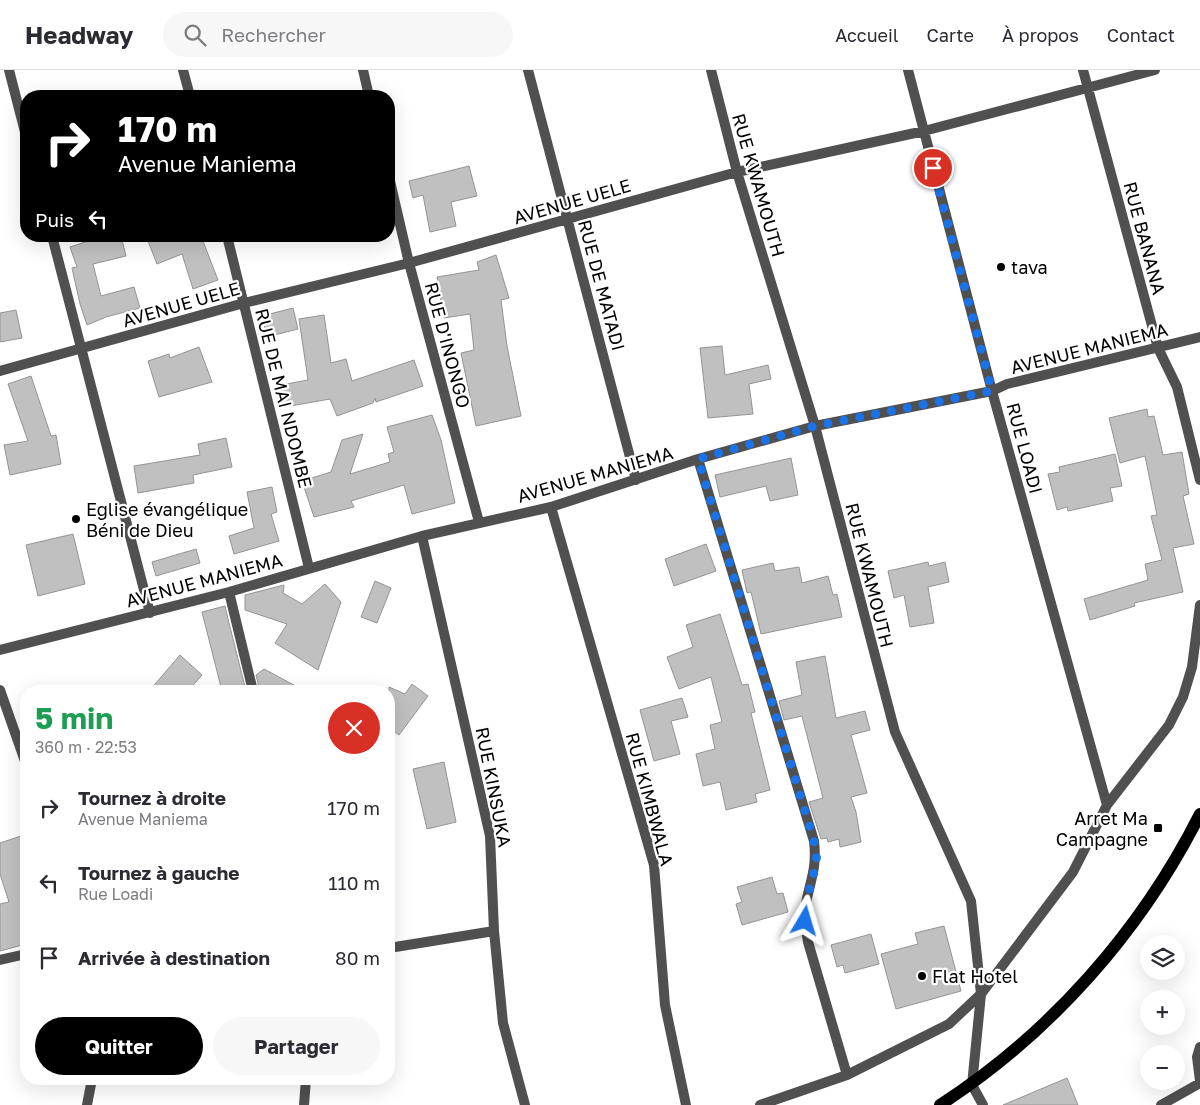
<!DOCTYPE html>
<html lang="fr">
<head>
<meta charset="utf-8">
<style>
  body { margin:0; font-family:"Golos Text",sans-serif; background:#f7f7f7; color:#2b2b33; height:100vh; display:flex; flex-direction:column; font-size:19px; white-space:nowrap }
  * { box-sizing:border-box; margin:0 }
  p { font-size:16px; color:#7c7c81 }
  .icon { flex:none; width:28px; height:28px; fill:none; stroke:currentColor; stroke-width:2; stroke-linecap:round; stroke-linejoin:round }
  .map { position:relative; flex:1; overflow:hidden }
  .details { position:absolute; left:20px; top:615px; width:375px; height:400px; display:flex; flex-direction:column; background:#fff; border-radius:20px; box-shadow:0 5px 20px #0002 }
  .details>* { flex:none }
  .banner { position:absolute; left:20px; top:20px; width:375px; height:152px; border-radius:20px; box-shadow:0 5px 20px #0002; background:#000; color:#fff; overflow:hidden }
  .tools { position:absolute; left:1140px; top:865px; display:grid; gap:10px }
  .tools a { display:grid; place-items:center; width:45px; height:45px; border-radius:50%; background:#fff; box-shadow:0 5px 20px #0002; font-size:25px }
  .pin { position:absolute; display:grid; place-items:center; width:42px; height:42px; color:#fff; margin:-21px; border:2px solid #fff; border-radius:50%; box-shadow:0 1px 5px #0007 }
  .me { position:absolute; width:55px; margin:-28px; rotate:7deg; stroke-linejoin:round; filter:drop-shadow(0 0 4px #0008) }
  .turn { display:flex; align-items:center; gap:18px; height:105px; padding:0 15px; font-size:22px }
  .turn .icon { width:65px; height:65px; stroke-width:2.5 }
  .turn b { display:block; font-size:35px; line-height:42px }
  .then { display:flex; align-items:center; height:48px; padding:0 15px; background:#0003; gap:10px; font-size:19px }
  .round { display:grid; place-items:center; flex:none; width:52px; height:52px; border-radius:26px; background:#f7f7f7 }
  .head { display:flex; align-items:center; justify-content:space-between; height:85px; padding:0 15px }
  h1 { font-size:30px; font-weight:700; line-height:38px; color:#1e9e55 }
  .button { display:flex; gap:10px; margin-top:auto; padding:10px 15px }
  .button a { flex:1; height:58px; border-radius:30px; background:#000; color:#fff; font-size:20px; font-weight:700; line-height:58px; text-align:center }
  .button a+a { background:#f7f7f7; color:#2b2b33 }
  ul { padding:0; list-style:none }
  li { display:flex; align-items:center; gap:15px; height:75px; padding:0 15px }
  li div { flex:1 }
  li b { display:block; font-size:19px }
  li em { font-style:normal }
  header { display:flex; align-items:center; gap:30px; box-sizing:border-box; height:70px; padding:0 25px; background:#fff; border-bottom:1px solid #e1e1e2 }
  header strong { font-size:24px }
  nav { display:flex; gap:28px; margin-inline-start:auto; font-size:18px }
  .search { width:350px; height:45px; background:#f7f7f7; display:flex; align-items:center; gap:12px; box-sizing:border-box; padding:0 18px; border-radius:28px; color:#7c7c81; font-size:19px }
  .map>svg:first-child { display:block }
  .building { fill:#c0c0c0; stroke:#949494 }
  .lines { fill:none; stroke-linecap:round; stroke-linejoin:round }
  .minor { stroke:#505050; stroke-width:10 }
  .primary { stroke:#000; stroke-width:12 }
  .route { stroke:#1a73e8; stroke-width:9; stroke-dasharray:0 16.2 }
  .poi-dot { fill:#000; stroke:#fff; stroke-width:2 }
  .labels { text-anchor:middle; dominant-baseline:central; stroke-width:4.5; stroke-linejoin:round; paint-order:stroke }
  .street-label { font-size:18px; fill:#000; stroke:#fff }
  .poi-label { font-size:18px; fill:#000; stroke:#fff; text-anchor:start }
</style>
</head>
<body>
<header>
<strong>Headway</strong>
<div class="search"><svg class="icon" aria-label="search" viewBox="0 0 24 24"><circle cx="10" cy="10" r="6"/><path d="M15 15l6 6"/></svg>Rechercher</div>
<nav><a>Accueil</a><a>Carte</a><a>À propos</a><a>Contact</a></nav>
</header>
<div class="map">
<svg width="1200" height="1035" viewBox="0 0 1200 1035">
  <rect width="100%" height="100%" fill="#fff"/>
  <!-- building -->
  <path class="building" d="M469 96 477 126 451 132 456 156 430 162 423 125 413 128 409 111Z
    M103 166H121L126 186 93 194 101 226 134 217 140 238 106 247 87 255 80 234 72 198 77 197 70 177Z
    M146 166H201L218 210 193 219 182 184 157 194Z
    M496 185 509 228 501 230 507 276 521 346 476 356 461 283 474 280 470 244 444 248 437 207 479 200 477 192Z
    M293 238 298 259 267 267 262 246Z
    M16 240 22 268 0 272V243Z
    M324 245 331 293 346 289 352 311 414 290 423 316 376 332 375 328 373 333 337 346 330 329 285 337 281 315 308 310 299 249Z
    M722 276 725 305 768 295 771 309 749 314 753 344 708 348 700 278Z
    M199 277 212 312 159 327 148 291 169 284 170 288Z
    M31 306 51 366 56 365 61 394 10 405 4 375 28 371 8 314Z
    M1147 339 1148 347 1154 346 1163 385 1182 382 1189 424 1183 426 1194 474 1173 478 1183 522 1134 533 1135 536 1090 550 1084 529 1148 510 1145 494 1162 490 1151 446 1157 445 1145 386 1120 393 1109 348Z
    M432 345 441 370 455 433 412 444 404 415 351 431 354 437 314 447 302 411 331 402 342 370 363 364 350 404 390 392 388 384 394 382 387 357Z
    M226 368 232 397 193 405 194 413 138 423 134 396 200 385 198 374Z
    M1115 384 1122 416 1110 418 1113 431 1068 441 1067 437 1057 440 1048 404 1060 402 1059 397Z
    M791 388 798 425 770 431 766 416 720 427 715 405Z
    M272 417 277 442 271 444 279 471 234 484 229 466 254 458 247 422Z
    M73 464 85 514 38 526 26 475Z
    M706 474 716 501 674 516 665 489Z
    M196 479 200 493 156 506 152 492Z
    M928 492 929 496 945 492 949 512 928 517 934 553 910 557 904 525 894 528 888 501Z
    M773 493 775 501 799 497 802 513 828 506 833 525 837 524 842 547 761 564 751 522 747 523 742 500Z
    M375 511 391 518 377 553 361 547Z
    M325 514 341 532 318 600 275 573 287 554 245 540V525L284 515 283 523 302 534Z
    M225 536 229 553 246 621H222L202 542Z
    M720 544 742 615 748 614 755 642 751 643 770 720 755 724 757 732 726 740 720 712 703 716 696 684 715 679 710 655 722 652 711 607 679 619 667 587 693 577 686 555Z
    M180 585 202 605 188 621H149Z
    M825 586 836 648 865 641 870 660 851 665 867 723 851 727 856 742 861 772 840 777 839 769 828 772 827 768 821 769 809 732 823 728 802 646 784 650 779 631 802 625 796 592Z
    M264 599 305 621H260L256 605Z
    M412 614 428 626 399 665 389 658V617L405 624Z
    M682 628 688 647 671 651 680 684 654 691 640 640Z
    M444 692 456 752 427 759 413 699Z
    M21 766 26 783V874L0 881V834L9 832 0 804V773Z
    M772 807 777 824 783 823 788 842 742 855 736 834 742 832 737 817Z
    M944 856 961 921 896 939 881 884 918 874 915 863Z
    M871 864 879 894 845 903 843 895 837 897 831 875Z
    M1067 1008 1078 1035H1003Z"/>
  <g class="lines">
    <!-- minor -->
    <path class="minor" d="M9 0 26 66
      M183 0 190 26
      M363 0 369 26
      M528 0 636 410
      M711 0 737 102 815 356 895 662 971 831 981 924 972 1015 983 1035
      M908 0 992 321 1107 735
      M1083 0 1158 278 1177 317 1200 410
      M389 107 409 193 479 452
      M52 166 150 543
      M227 166 309 498
      M0 301 244 233 409 193 737 102 924 61 1155 0
      M698 389 814 771C817 798 811 808 806 833 804 847 806 859 808 872L847 1005
      M551 437 654 795 665 935 686 1035
      M422 466 490 766 494 861 503 953 525 1035
      M229 522 253 621
      M0 580 229 522 422 466 551 437 698 389 815 356 992 321 1007 314 1200 267
      M0 620 26 694
      M389 878 494 861
      M0 890 26 884
      M1200 977 1197 987 1200 1011
      M87 1035 92 1009
      M304 1035 306 1009
      M760 1035 847 1005 949 954 981 924 1073 802 1107 735 1169 655 1183 627 1192 597 1200 535
      M1161 1035 1200 1013"/>
    <!-- primary -->
    <path class="primary" d="M940 1035C1050 964 1141 861 1200 744"/>
  </g>
  <g class="lines">
    <!-- route -->
    <path class="route" d="M805 851 806 833 817 791 814 771 698 389 815 356 992 321 933 98"/>
  </g>
  <!-- markers -->
  <g class="poi-dot">
    <circle cx="1001" cy="197" r="5"/>
    <circle cx="76" cy="449" r="5"/>
    <rect x="1153" y="753" width="10" height="10" rx="2.5"/>
    <circle cx="922" cy="906" r="5"/>
  </g>
  <g class="labels">
    <!-- street labels -->
    <g class="street-label">
      <text transform="translate(759 115) rotate(74)">RUE KWAMOUTH</text>
      <text transform="translate(572 131) rotate(-16)">AVENUE UELE</text>
      <text transform="translate(1145 168) rotate(75)">RUE BANANA</text>
      <text transform="translate(602 215) rotate(75)">RUE DE MATADI</text>
      <text transform="translate(181 234) rotate(-16)">AVENUE UELE</text>
      <text transform="translate(448 275) rotate(75)">RUE D'INONGO</text>
      <text transform="translate(1089 278) rotate(-14)">AVENUE MANIEMA</text>
      <text transform="translate(284 328) rotate(76)">RUE DE MAI NDOMBE</text>
      <text transform="translate(1025 378) rotate(75)">RUE LOADI</text>
      <text transform="translate(595 404) rotate(-16)">AVENUE MANIEMA</text>
      <text transform="translate(870 505) rotate(76)">RUE KWAMOUTH</text>
      <text transform="translate(204 510) rotate(-15)">AVENUE MANIEMA</text>
      <text transform="translate(494 717) rotate(79)">RUE KINSUKA</text>
      <text transform="translate(650 729) rotate(75)">RUE KIMBWALA</text>
    </g>
    <!-- poi labels -->
    <g class="poi-label">
      <text x="1011" y="197">tava</text>
      <text x="86" y="439">Eglise évangélique<tspan x="86" dy="21">Béni de Dieu</tspan></text>
      <text x="1148" y="748" text-anchor="end">Arret Ma<tspan x="1148" dy="21">Campagne</tspan></text>
      <text x="932" y="906">Flat Hotel</text>
    </g>
  </g>
</svg>
<div class="tools">
<a><svg class="icon" aria-label="layers" viewBox="0 0 24 24"><path d="M12 4l9 5-9 5-9-5zM3 14l9 5 9-5"/></svg></a>
<a>+</a>
<a>−</a>
</div>
<div class="pin" style="left:933px;top:98px;background:#d93025"><svg class="icon" aria-label="arrive" viewBox="0 0 24 24"><path d="M6 21V4h12l-3 4 3 4H6"/></svg></div>
<svg class="me" style="left:805px;top:851px" viewBox="-20 -20 40 40"><path d="M0-17L14 15 0 8-14 15z" fill="#1a73e8" stroke="#fff" stroke-width="4"/></svg>
<div class="banner">
<div class="turn"><svg class="icon" aria-label="right" viewBox="0 0 24 24"><path d="M7 20v-9h11M14 6l5 5-5 5"/></svg><div><b>170 m</b>Avenue Maniema</div></div>
<div class="then">Puis<svg class="icon" aria-label="left" viewBox="0 0 24 24"><path d="M17 20v-9H6M10 6l-5 5 5 5"/></svg></div>
</div>
<section class="details">
<div class="head"><div><h1>5 min</h1><p>360 m · 22:53</p></div><a class="round" style="background:#d93025;color:#fff"><svg class="icon" aria-label="close" viewBox="0 0 24 24"><path d="M6 6l12 12M18 6L6 18"/></svg></a></div>
<ul>
<li><svg class="icon" aria-label="right" viewBox="0 0 24 24"><path d="M7 20v-9h11M14 6l5 5-5 5"/></svg><div><b>Tournez à droite</b><p>Avenue Maniema</p></div><em>170 m</em></li>
<li><svg class="icon" aria-label="left" viewBox="0 0 24 24"><path d="M17 20v-9H6M10 6l-5 5 5 5"/></svg><div><b>Tournez à gauche</b><p>Rue Loadi</p></div><em>110 m</em></li>
<li><svg class="icon" aria-label="arrive" viewBox="0 0 24 24"><path d="M6 21V4h12l-3 4 3 4H6"/></svg><div><b>Arrivée à destination</b></div><em>80 m</em></li>
</ul>
<div class="button"><a>Quitter</a><a>Partager</a></div>
</section>
</div>
</body>
</html>
